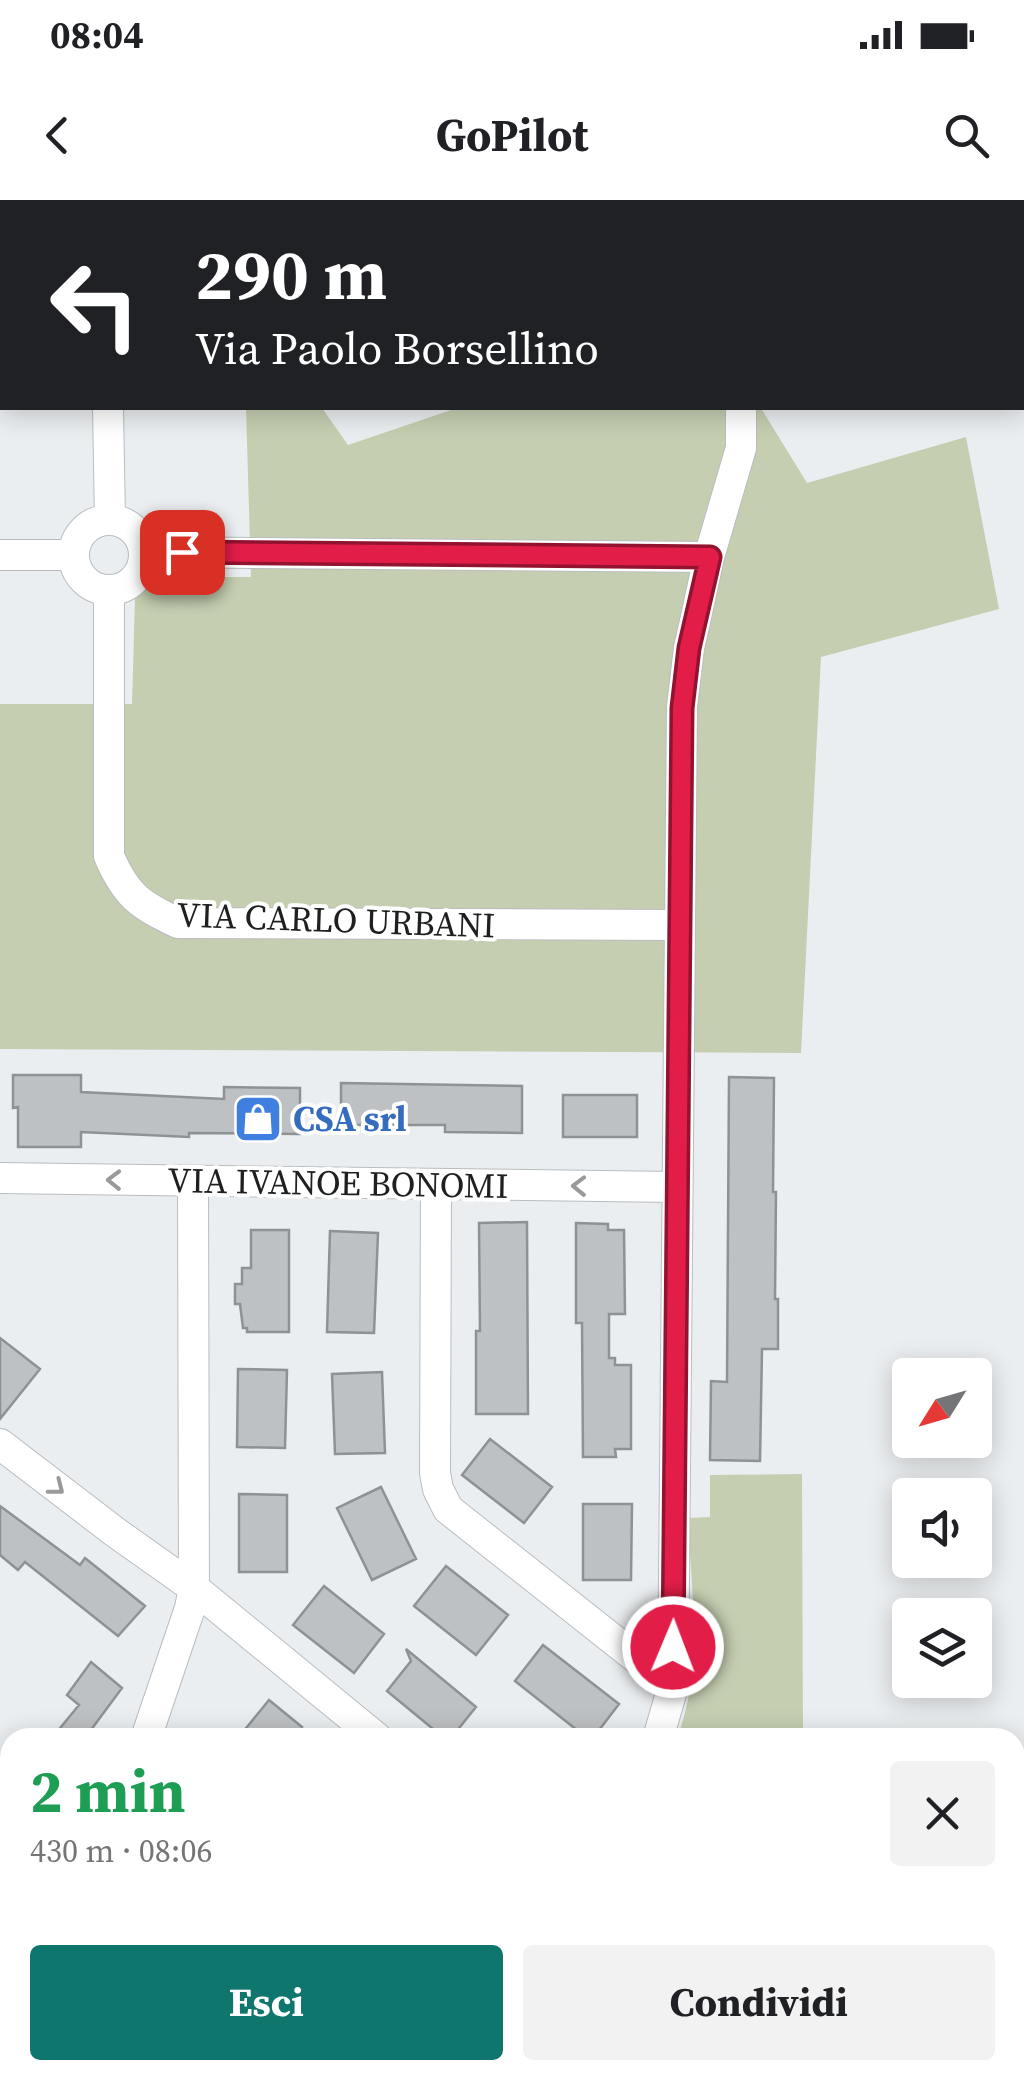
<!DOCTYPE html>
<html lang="it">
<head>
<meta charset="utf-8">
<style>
  body { margin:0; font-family:"Source Serif 4",serif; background:#f2f2f2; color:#202124; height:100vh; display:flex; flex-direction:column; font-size:38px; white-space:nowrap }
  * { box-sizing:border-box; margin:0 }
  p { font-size:32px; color:#757577 }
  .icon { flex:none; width:55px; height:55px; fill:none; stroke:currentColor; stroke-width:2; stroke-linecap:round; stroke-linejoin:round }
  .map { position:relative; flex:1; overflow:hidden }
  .drawer { position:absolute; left:0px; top:1528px; width:1025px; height:352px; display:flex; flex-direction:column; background:#fff; border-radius:30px 30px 0 0; box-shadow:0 5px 25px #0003 }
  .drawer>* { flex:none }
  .hud { position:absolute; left:0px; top:0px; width:1025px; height:210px; box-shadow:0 5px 25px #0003; background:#202124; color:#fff; overflow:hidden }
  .needle { width:65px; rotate:233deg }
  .fabs { position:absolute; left:892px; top:1158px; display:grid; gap:20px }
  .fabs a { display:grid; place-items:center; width:100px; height:100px; border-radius:10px; background:#fff; box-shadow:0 5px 25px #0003; font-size:50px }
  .pin { position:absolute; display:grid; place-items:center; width:85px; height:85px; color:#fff; margin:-42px; border-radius:20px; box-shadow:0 5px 15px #0006 }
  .me { position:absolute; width:110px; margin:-55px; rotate:1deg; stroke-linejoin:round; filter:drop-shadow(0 0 8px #0008) }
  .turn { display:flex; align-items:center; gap:35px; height:210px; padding:0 30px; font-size:45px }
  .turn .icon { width:130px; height:130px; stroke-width:2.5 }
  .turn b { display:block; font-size:70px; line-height:85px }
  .round { display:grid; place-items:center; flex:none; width:105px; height:105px; border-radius:10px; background:#f2f2f2 }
  .headline { display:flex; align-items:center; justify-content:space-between; height:170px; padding:0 30px }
  h1 { font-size:60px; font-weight:700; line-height:75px; color:#1e9e55 }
  .cta { display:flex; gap:20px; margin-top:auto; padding:20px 30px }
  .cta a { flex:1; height:115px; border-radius:10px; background:#0f766e; color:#fff; font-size:40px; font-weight:700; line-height:115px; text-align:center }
  .cta a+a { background:#f2f2f2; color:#202124 }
  .status { display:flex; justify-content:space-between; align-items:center; height:70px; padding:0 50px; background:#fff; direction:ltr }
  .status svg { height:28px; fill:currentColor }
  header { display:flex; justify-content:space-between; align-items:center; height:130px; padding:0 30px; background:#fff; font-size:45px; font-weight:700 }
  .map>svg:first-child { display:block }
  .green { fill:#c5ceb1 }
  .building { fill:#bec1c3; stroke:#8f9294; stroke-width:2.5 }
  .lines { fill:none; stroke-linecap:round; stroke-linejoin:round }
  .street-casing { stroke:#b9bdbf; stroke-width:32 }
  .street { stroke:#fff; stroke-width:30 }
  .oneway { stroke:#9a9a9b }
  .route-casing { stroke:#92132f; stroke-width:25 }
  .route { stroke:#e11d48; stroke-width:18 }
  .labels { text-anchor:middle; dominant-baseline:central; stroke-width:8; stroke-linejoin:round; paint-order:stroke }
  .street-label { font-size:35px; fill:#1e1f20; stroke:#fff }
  .shop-label { font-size:35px; font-weight:bold; fill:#366cbe; stroke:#fff; text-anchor:start }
</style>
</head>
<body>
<div class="status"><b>08:04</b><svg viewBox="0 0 49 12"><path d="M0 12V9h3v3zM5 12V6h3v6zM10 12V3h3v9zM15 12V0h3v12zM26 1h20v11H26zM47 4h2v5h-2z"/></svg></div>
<header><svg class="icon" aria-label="back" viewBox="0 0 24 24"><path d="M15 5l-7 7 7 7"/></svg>GoPilot<svg class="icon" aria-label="search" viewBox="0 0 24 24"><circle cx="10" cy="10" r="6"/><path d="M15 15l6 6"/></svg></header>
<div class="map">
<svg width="1024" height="1879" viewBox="0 0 1024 1879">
  <rect width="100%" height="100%" fill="#ebeef0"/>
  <!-- green -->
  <path class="green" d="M246 208H322L348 245 457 208H761L807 283 966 237 999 409 821 457 801 853 0 849V504H132L135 399 155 377H251Z
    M802 1274 803 1537 677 1538C704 1469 691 1389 688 1318L710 1317V1275Z
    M610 1870H804V1878L616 1873Z"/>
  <!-- building -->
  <path class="building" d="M13 875H81V892L224 899V887L300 888V934L189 933V937L81 932V947H18V907L13 908Z
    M729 877 774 878 773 992H776L775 1099H778V1149H762L760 1261 710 1260 711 1181 727 1182Z
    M341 883 522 886V933L445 932V925H341Z
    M563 895H637V937H563Z
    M527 1022 528 1214H476V1131H480L479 1023Z
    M576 1023 608 1024V1030H624L625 1114H609V1158H615V1165H631V1249H615L616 1257H583L582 1123H576Z
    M251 1030H289V1132H247V1128H243L240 1104H235V1084H242V1068H251Z
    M330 1031 378 1033 374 1133 327 1132Z
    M0 1138 40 1169 0 1219Z
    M238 1169 287 1170 285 1248 237 1247Z
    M382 1172 385 1253 335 1254 332 1174Z
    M490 1239 552 1287 524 1323 462 1275Z
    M381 1287 416 1359 372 1380 337 1308Z
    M239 1294 287 1295V1372H239Z
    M583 1304H632L631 1380H583Z
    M0 1306 80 1365 85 1358 145 1406 118 1436 25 1362 18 1370 0 1355Z
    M446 1366 508 1415 476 1455 414 1406Z
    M324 1386 384 1434 354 1473 293 1425Z
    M543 1445 619 1504 593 1538H587L515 1481Z
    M406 1449 476 1507 451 1538H444L387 1491 411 1461Z
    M91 1462 122 1488 85 1538H52L79 1505 67 1495Z
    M269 1500 302 1527 293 1538H238Z"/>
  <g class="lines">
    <!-- street casing -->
    <g class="street-casing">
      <path id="street" d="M340 0 343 2
        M429 0 432 2
        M977 0V2
        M1022 30H1024
        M0 40 2 41
        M108 208 110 320
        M74 355a35 35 0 1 1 70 0a35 35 0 1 1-70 0Z
        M144 352 709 357
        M0 355H74
        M109 391V656C126 696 140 705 178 723L679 725
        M0 978 676 987
        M436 985 435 1273 438 1289 448 1309 673 1487
        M0 1244 115 1332 194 1388 377 1538
        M146 1538 190 1408 194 1388 193 982
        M658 1538 673 1487 682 507 689 448 696 417 709 357 741 248V208
        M0 1850 10 1851
        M56 1870 58 1879
        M479 1879 486 1870"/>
    </g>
    <!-- street -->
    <use href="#street" class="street"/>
  </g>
  <!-- one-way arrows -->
  <defs><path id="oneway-chevron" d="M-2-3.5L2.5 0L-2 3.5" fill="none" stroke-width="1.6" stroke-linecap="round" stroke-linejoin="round" transform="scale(2.5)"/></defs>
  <g class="oneway">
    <use href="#oneway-chevron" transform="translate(114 980) rotate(-179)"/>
    <use href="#oneway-chevron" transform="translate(579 986) rotate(-179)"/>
    <use href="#oneway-chevron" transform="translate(57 1288) rotate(38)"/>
  </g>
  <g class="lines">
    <!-- route casing -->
    <g class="route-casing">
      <path id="route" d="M182 352 710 357 689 448 682 508 673 1447"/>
    </g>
    <!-- route -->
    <use href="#route" class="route"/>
  </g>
  <!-- icons -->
  <defs>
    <g id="shop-square" transform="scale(2.5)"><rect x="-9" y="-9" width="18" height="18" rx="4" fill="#3f7fe0" stroke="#fff"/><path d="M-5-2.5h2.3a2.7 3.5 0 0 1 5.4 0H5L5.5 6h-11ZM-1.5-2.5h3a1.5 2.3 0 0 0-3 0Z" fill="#fff"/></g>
  </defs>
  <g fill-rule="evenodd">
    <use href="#shop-square" x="258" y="919"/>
  </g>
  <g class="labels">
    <!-- street labels -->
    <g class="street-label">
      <text transform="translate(336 720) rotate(2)">VIA CARLO URBANI</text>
      <text transform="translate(338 983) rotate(1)">VIA IVANOE BONOMI</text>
    </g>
    <!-- shop labels -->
    <g class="shop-label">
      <text x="293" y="919">CSA srl</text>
    </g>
  </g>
</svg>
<div class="fabs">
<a><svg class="needle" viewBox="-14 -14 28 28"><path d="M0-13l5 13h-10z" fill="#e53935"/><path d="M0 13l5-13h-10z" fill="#757577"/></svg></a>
<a><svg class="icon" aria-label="sound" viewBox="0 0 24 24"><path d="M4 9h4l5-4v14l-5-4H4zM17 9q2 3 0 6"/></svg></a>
<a><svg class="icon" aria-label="layers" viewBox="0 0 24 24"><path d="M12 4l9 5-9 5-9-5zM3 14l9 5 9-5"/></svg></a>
</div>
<div class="pin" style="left:182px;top:352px;background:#d93025"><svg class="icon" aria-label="arrive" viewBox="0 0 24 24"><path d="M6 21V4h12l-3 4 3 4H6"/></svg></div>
<svg class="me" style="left:673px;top:1447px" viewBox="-20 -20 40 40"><circle r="17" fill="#e11d48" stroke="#fff" stroke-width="3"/><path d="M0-11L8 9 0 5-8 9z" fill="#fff"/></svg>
<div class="hud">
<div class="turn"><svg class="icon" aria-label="left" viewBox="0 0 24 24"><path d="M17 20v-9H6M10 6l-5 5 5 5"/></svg><div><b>290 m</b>Via Paolo Borsellino</div></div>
</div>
<section class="drawer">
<div class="headline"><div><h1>2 min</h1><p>430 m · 08:06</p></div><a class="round"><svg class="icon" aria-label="close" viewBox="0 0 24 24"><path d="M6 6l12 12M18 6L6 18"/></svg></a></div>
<div class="cta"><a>Esci</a><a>Condividi</a></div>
</section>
</div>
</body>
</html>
